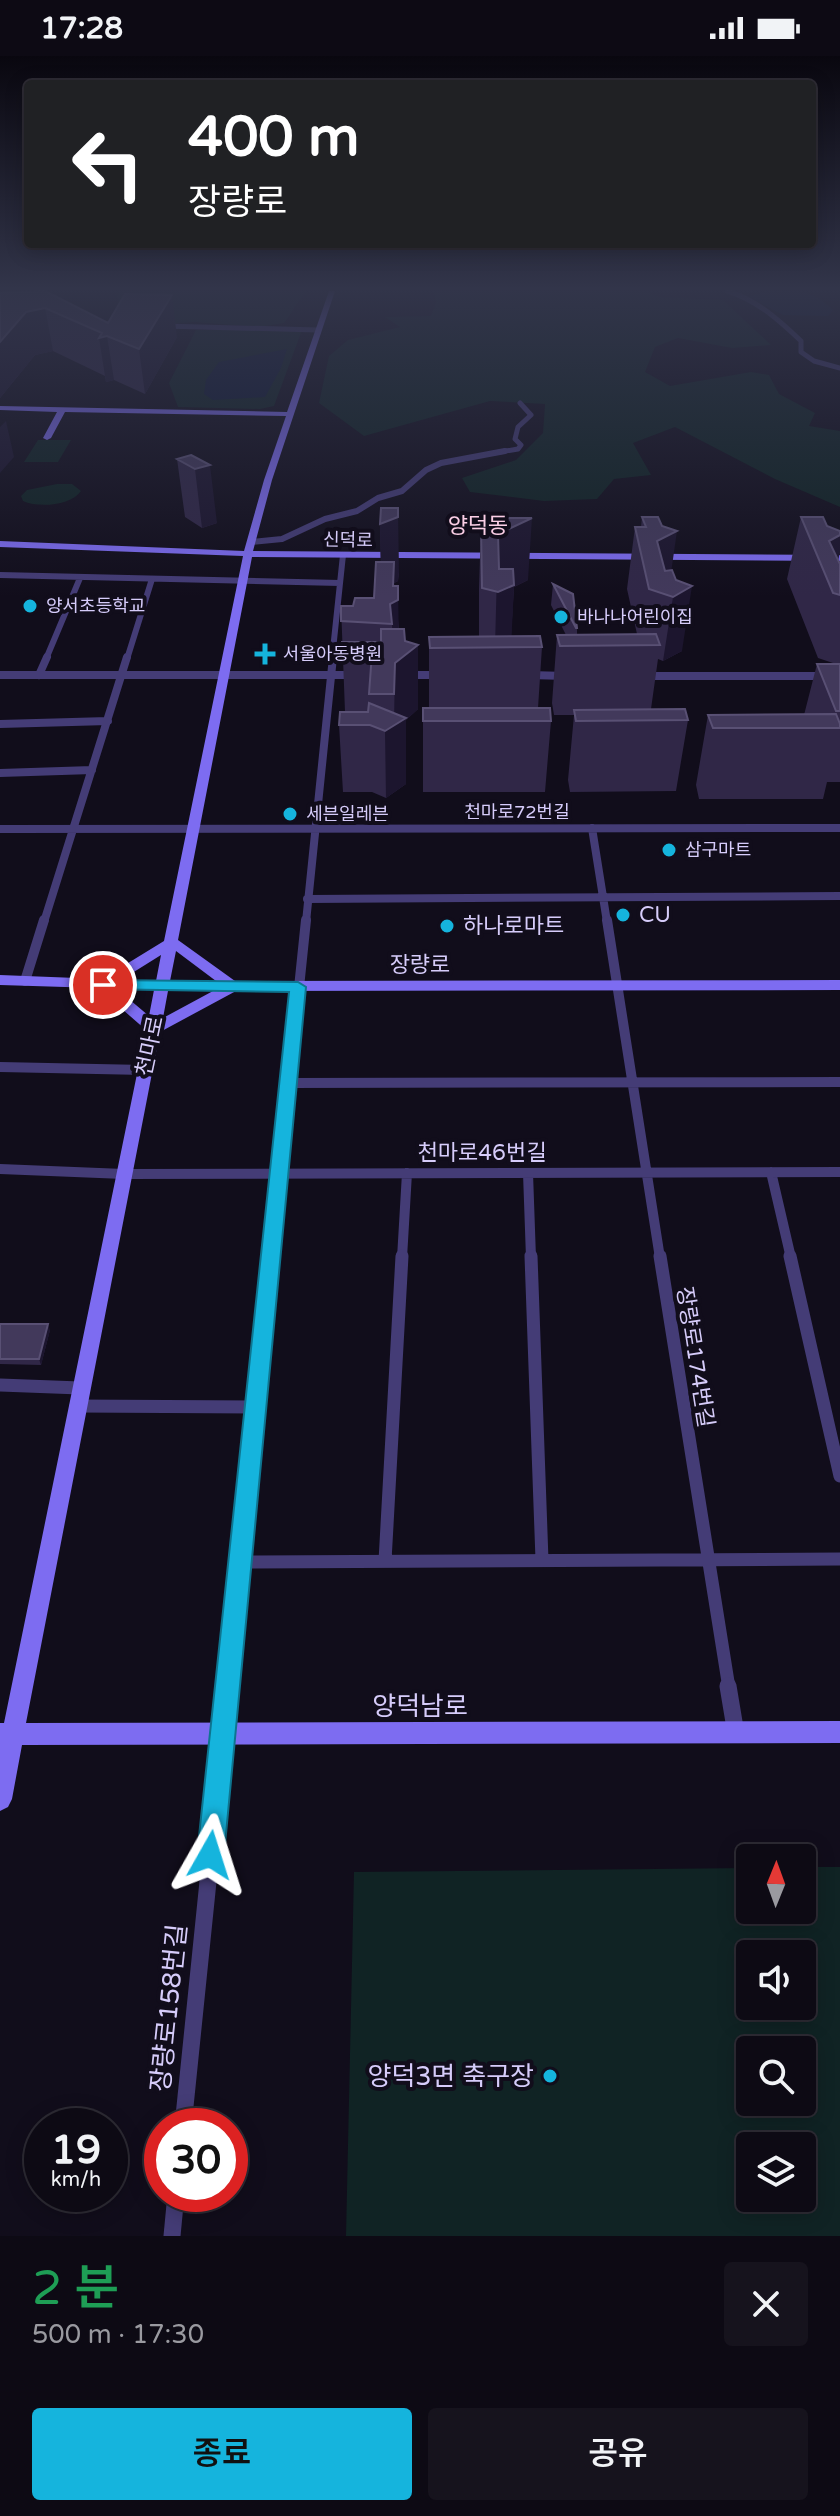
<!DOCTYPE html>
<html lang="ko">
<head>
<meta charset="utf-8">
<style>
  body { margin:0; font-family:"Varela Round","Noto Sans KR",sans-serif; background:#16131d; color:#f1f3f6; height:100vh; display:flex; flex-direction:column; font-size:30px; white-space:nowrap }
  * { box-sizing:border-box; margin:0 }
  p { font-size:26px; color:#9a9aa0 }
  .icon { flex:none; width:44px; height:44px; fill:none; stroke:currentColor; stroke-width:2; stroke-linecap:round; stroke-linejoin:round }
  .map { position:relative; height:2180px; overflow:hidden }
  .panel { display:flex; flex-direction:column; background:#0d0a14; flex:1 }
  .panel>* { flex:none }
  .top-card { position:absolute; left:24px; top:24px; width:792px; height:168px; border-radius:8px; box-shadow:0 4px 20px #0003,0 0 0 2px #2d2b34; background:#202124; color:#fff; overflow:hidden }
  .needle { width:52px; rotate:1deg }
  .fabs { position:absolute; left:736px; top:1788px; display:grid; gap:16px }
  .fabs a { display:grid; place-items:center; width:80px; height:80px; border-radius:8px; background:#0d0a14; box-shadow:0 4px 20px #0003,0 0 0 2px #2d2b34; font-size:40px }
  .speed { position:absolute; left:24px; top:2052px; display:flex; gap:16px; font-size:40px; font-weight:700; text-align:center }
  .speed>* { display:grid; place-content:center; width:104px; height:104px; border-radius:50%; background:#0d0a14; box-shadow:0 4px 20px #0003,0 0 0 2px #2d2b34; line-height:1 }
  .speed small { font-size:20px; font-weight:400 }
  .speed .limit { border:12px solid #d22; background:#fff; color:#111 }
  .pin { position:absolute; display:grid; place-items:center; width:68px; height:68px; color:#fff; margin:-34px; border:4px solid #fff; border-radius:50%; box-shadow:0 2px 8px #0007 }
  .me { position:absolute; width:88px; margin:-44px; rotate:6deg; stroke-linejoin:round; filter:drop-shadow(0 0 6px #0008) }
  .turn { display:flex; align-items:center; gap:28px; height:168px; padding:0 32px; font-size:36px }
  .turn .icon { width:104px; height:104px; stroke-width:2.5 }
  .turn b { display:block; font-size:56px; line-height:68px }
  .round { display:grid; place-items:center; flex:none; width:84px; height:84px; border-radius:8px; background:#16131d }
  .headline { display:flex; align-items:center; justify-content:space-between; height:136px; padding:0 32px }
  h1 { font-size:48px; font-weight:600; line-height:60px; color:#1e9e55 }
  .cta { display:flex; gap:16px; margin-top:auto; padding:16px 32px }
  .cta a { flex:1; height:92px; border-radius:8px; background:#15b4dd; color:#111; font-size:32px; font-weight:600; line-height:92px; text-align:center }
  .cta a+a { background:#16131d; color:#f1f3f6 }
  .status { display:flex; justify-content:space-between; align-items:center; height:56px; padding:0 40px; background:#0d0a14; direction:ltr }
  .status svg { height:22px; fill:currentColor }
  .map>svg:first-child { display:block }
  .green { fill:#102324; fill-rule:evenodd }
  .water { fill:#0d1734 }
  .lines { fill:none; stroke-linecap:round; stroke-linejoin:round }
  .street-far5 { stroke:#443c76; stroke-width:5 }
  .street-far4 { stroke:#443c76; stroke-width:6 }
  .street-far3 { stroke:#443c76; stroke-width:8 }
  .street-far2 { stroke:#443c76; stroke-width:10 }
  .street-far1 { stroke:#443c76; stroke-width:13 }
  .street { stroke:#443c76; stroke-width:17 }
  .secondary { fill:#7d6cf1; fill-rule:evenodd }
  .wall { fill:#302747 }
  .shaded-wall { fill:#1c152e }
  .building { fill:#42395b; stroke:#595074; stroke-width:2 }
  .route { fill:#15b4dd; stroke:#0e7590; stroke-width:2 }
  .poi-dot { fill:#15b4dd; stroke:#110d1b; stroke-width:3 }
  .labels { text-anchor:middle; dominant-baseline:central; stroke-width:8; stroke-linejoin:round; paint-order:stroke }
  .far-street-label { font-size:18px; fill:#d6ccfa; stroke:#110d1b }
  .far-poi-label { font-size:18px; fill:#d6ccfa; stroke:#110d1b; text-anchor:start }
  .far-quarter-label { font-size:22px; fill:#facee5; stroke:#110d1b }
  .poi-label { font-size:22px; fill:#d6ccfa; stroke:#110d1b; text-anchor:start }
  .street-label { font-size:22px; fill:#d6ccfa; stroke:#110d1b }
  .near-street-label { font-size:26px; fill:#d6ccfa; stroke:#110d1b }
  .near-poi-label { font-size:26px; fill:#d6ccfa; stroke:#110d1b; text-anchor:end }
</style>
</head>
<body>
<div class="status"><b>17:28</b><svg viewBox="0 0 49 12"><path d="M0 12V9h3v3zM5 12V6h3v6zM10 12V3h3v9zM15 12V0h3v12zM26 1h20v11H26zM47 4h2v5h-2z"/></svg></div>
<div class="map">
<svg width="840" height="2180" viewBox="0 0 840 2180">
  <rect width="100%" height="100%" fill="#110d1b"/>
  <!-- green -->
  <path class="green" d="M117 235H306L284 267 259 271 194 266 166 268 120 256Z
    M434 235H648L658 241 723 244 771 289 732 292 678 282 655 291 645 316 670 330 751 316 769 319 779 338 815 357 809 370 840 375V451L775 423 675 371 633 387 651 419 614 423 597 443 544 445 470 436 462 422 516 404 543 377 545 348 490 345 364 380 319 347 329 300 348 284 400 271 385 261 431 260 436 247Z
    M196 274H302L274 350 260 353 178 351 169 327Z
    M38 384H71L58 406H24Z
    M57 428H72L81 435C71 450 38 452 23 445L21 440 27 434Z
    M802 1811H840V2180H346L354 1816 750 1812V1854H802ZM750 1898H802V1950H750ZM750 1994H802V2046H750ZM750 2090H802V2142H750Z"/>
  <!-- water -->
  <path class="water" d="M767 235C798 235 810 232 833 254L828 260 783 259 749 241Z
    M287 293 281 312 265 341 213 344 204 338 206 324 219 306Z"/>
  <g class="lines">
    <!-- street-far5 -->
    <path class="street-far5" d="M727 235C757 244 779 264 801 285V296L814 305 840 312
      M163 270 318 274
      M494 397 518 393 521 389 515 383 518 371 531 359 520 347"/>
    <!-- street-far4 -->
    <path class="street-far4" d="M252 486 282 483 325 463 357 455 378 442 402 435 426 414 441 407 505 395
      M0 519 340 527
      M46 603 80 522
      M127 603 152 523
      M332 603 343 499"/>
    <!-- street-far3 -->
    <path class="street-far3" d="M0 619H355
      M39 619 47 601
      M405 619H443
      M529 619 567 620
      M641 620H840
      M0 668 108 665
      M0 717 92 714
      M592 772 607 866
      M0 773 840 772
      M307 843 840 840
      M44 866 127 601
      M306 866 333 601"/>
    <!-- street-far2 -->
    <path class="street-far2" d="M607 864 660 1202
      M25 925 44 864
      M0 1011 145 1014
      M288 1027 840 1026
      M0 1113 124 1118 840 1116
      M771 1116 791 1202
      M528 1117 531 1202
      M271 1202 306 864
      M402 1202 407 1117"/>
    <!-- street-far1 -->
    <path class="street-far1" d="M531 1200 542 1504
      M660 1200 729 1632
      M790 1200 840 1420
      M0 1329 80 1332
      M76 1350 255 1351
      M385 1505 402 1200
      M240 1506 840 1503
      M228 1632 272 1200"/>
    <!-- street -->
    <path class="street" d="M728 1630 736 1678
      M183 2070 228 1630
      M172 2180 176 2138"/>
    <!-- secondary -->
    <path class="secondary" d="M329 235H335L272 424 253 495 840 499V505L252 501 178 884 235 925 840 924V934L236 935 160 976 26 1667 840 1665V1687L22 1689 12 1743 8 1751 0 1755V1667H4L146 974 98 932 0 929V919L102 923 164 885 243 500 0 491V485L244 495 264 424 286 360 65 356 51 382 47 384 43 382 57 356 0 354V350L287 356ZM176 895 216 925H170ZM161 899 156 925 121 924ZM117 933 154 934 149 960ZM168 935H213L163 962Z"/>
  </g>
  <!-- wall -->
  <path class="wall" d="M0 237 108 267 177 281 145 338 114 324 106 326 105 320 53 295 35 299 0 342Z
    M191 399 217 467 202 472 185 461 177 403Z
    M642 461 671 514 682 595 663 605 658 603 651 653 688 664 676 735 570 736 568 724 574 659H554L552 647 557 579H566L551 549 553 528 577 572V579L637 578 627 533 635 471H641Z
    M801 461 840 475V496L838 504 840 508V726H827L823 743H699L696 729 708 659H804L817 608H836L818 602 787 523Z
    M380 468 399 516 398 525 394 527 399 573 405 585 418 653 406 664V728L386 742 372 736H343L339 669 345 656 341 550H353L374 542 381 506Z
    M481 470 528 524 514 531 511 580 542 591 538 652 551 665 545 736H423V652H429V581L479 580V532Z
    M0 1268 50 1274 41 1309 0 1308Z"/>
  <!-- shaded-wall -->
  <path class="shaded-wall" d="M172 239 177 281 145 338 139 293Z
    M45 252 53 295 35 299 0 342V286L26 256Z
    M107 280 114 324 106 326 99 282Z
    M6 365 14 401 0 417V371Z
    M210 409 217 467 202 472 195 413Z
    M398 452 399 516 398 525 394 527 395 546 398 530 399 588 393 591 392 568 381 532 380 468Z
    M532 462 528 524 514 531 511 591H495L498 478Z
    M677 475 668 538 657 485Z
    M840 479V496L831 532 829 485Z
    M692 530 682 595 663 605 673 541Z
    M418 589V653L406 664V728L386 742 385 675 394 669 395 607Z
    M48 1268 50 1274 41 1309 39 1303Z"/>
  <!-- building -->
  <path class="building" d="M45 235 108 267 125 238 172 239 139 293 107 280 99 282 102 277 45 252 26 256 0 286V237Z
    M191 399 210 409 195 413 177 403Z
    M381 452H398V461L380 468Z
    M642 461H658L662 470 677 475 657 485 665 515 672 514 676 524 692 530 673 541 649 533 635 471H646Z
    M801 461H823L827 470 840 475V479L829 485 840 508V539L833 537Z
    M493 462H532L498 478 499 513H513L514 529 498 536 482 532 481 470H494Z
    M376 506H394L393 530H398V544L390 548 392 568 341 565V550H353L355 542H374Z
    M553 528 573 538 577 572H576Z
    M381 573H404L405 585 418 589 395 607 394 638H369L372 597 342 594V586H381Z
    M656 578 660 589 560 590 557 579Z
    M540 580 542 591 430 592 429 581Z
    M817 608H840V655H836Z
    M369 647 406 662 385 675 370 669H339L340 656H368Z
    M423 652H550L551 665H423Z
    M685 653 688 664 576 665 574 654Z
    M836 658 840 668V672H713L708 659Z
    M0 1268H48L39 1303H0Z"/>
  <!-- sky -->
  <linearGradient id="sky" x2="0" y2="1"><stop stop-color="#09070f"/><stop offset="0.43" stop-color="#32354a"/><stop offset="1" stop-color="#32354a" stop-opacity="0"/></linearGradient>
  <rect width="840" height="541" fill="url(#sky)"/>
  <!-- route -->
  <path class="route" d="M103 924 298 926 306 931 224 1799 220 1808 210 1812 201 1808 197 1799 289 936 97 933V925Z"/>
  <!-- markers -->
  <g class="poi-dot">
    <circle cx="30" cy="550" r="8"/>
    <circle cx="561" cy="561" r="8"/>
    <path d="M261 586h8v8h8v8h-8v8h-8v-8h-8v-8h8z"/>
    <circle cx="290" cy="758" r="8"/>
    <circle cx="669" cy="794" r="8"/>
    <circle cx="623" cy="859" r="8"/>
    <circle cx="447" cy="870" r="8"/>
    <circle cx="550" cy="2020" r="8"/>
  </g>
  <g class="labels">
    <!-- far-street labels -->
    <g class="far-street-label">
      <text transform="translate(348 484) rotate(1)">신덕로</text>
      <text x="517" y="756">천마로72번길</text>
    </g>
    <!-- far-poi labels -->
    <g class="far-poi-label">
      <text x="46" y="550">양서초등학교</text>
      <text x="577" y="561">바나나어린이집</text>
      <text x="283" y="598">서울아동병원</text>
      <text x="306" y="758">세븐일레븐</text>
      <text x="685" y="794">삼구마트</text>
    </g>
    <!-- far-quarter labels -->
    <g class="far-quarter-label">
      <text x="478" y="470">양덕동</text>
    </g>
    <!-- poi labels -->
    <g class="poi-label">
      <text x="639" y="859">CU</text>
      <text x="463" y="870">하나로마트</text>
    </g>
    <!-- street labels -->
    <g class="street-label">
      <text x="420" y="909">장량로</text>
      <text transform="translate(150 990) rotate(-78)">천마로</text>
      <text x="482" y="1097">천마로46번길</text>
      <text transform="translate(695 1301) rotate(81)">장량로174번길</text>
    </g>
    <!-- near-street labels -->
    <g class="near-street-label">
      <text x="420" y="1650">양덕남로</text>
      <text transform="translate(169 1952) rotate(-84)">장량로158번길</text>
    </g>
    <!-- near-poi labels -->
    <g class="near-poi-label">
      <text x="534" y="2020">양덕3면 축구장</text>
    </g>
  </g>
</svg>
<div class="fabs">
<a><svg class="needle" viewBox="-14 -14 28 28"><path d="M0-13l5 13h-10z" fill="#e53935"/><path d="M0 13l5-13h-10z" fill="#9a9aa0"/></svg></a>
<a><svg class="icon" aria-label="sound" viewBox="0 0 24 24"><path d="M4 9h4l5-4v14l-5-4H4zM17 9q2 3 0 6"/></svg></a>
<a><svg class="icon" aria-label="search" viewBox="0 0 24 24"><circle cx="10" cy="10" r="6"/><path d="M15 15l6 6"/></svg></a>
<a><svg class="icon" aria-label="layers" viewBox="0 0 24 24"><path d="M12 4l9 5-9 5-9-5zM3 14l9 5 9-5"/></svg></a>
</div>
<div class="speed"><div>19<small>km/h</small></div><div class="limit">30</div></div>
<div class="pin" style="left:103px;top:929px;background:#d93025"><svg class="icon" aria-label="arrive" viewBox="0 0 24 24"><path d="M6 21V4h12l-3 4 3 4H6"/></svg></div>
<svg class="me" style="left:210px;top:1799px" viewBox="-20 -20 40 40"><path d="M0-17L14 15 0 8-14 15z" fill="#15b4dd" stroke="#fff" stroke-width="4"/></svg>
<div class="top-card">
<div class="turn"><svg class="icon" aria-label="left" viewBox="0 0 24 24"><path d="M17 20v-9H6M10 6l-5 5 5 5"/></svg><div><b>400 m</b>장량로</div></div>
</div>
</div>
<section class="panel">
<div class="headline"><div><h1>2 분</h1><p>500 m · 17:30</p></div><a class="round"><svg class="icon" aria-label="close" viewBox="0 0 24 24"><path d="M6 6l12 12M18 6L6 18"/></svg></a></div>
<div class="cta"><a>종료</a><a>공유</a></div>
</section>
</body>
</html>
